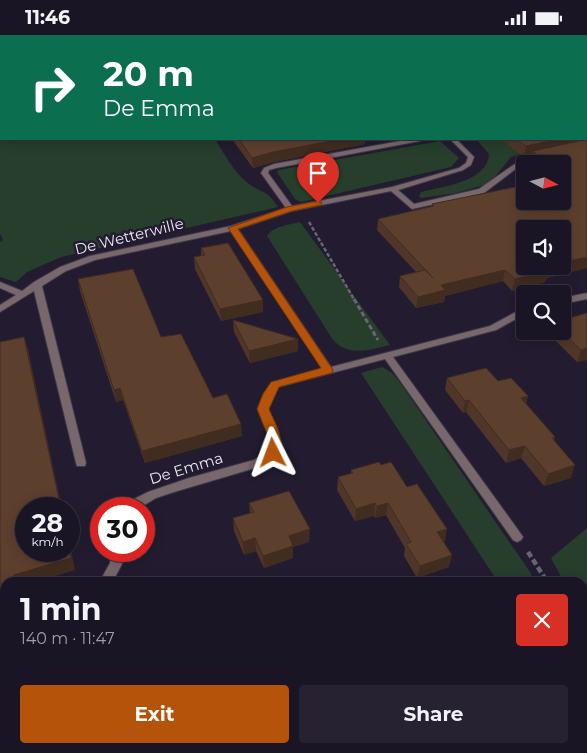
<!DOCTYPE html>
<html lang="en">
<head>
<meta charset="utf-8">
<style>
  body { margin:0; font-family:Montserrat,sans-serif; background:#272231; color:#f1f3f6; height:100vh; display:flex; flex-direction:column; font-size:19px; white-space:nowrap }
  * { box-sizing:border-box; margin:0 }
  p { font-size:16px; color:#9f9fa6 }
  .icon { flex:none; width:28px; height:28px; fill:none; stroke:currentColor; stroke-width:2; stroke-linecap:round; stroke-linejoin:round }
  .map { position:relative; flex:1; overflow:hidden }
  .sheet { position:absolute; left:0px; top:542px; width:588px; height:176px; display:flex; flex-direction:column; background:#1a1524; border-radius:15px 15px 0 0; box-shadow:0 2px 12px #0003,0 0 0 1px #383441 }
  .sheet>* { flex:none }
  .top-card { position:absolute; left:0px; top:0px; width:588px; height:105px; box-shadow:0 2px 12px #0003,0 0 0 1px #383441; background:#0b6e4f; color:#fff; overflow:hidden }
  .needle { width:32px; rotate:97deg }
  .buttons { position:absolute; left:516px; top:120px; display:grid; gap:10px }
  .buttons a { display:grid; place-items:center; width:55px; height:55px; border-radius:5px; background:#1a1524; box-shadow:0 2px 12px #0003,0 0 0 1px #383441; font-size:25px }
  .speed { position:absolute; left:15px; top:462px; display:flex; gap:10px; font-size:25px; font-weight:700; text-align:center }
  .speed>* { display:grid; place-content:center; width:65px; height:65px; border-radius:50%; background:#1a1524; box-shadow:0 2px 12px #0003,0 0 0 1px #383441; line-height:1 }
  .speed small { font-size:12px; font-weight:400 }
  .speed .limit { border:8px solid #d22; background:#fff; color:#111 }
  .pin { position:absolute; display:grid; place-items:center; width:42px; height:42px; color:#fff; margin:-51px -21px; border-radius:50% 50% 50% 0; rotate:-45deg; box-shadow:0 0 5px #0007 }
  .pin .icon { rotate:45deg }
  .me { position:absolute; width:55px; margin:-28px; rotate:357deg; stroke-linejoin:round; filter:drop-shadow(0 0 4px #0008) }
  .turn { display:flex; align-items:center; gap:18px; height:105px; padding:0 20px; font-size:22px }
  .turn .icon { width:65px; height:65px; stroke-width:2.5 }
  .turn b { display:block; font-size:35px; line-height:42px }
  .round { display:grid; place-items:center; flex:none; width:52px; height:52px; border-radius:5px; background:#272231 }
  .overview { display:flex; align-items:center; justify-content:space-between; height:85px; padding:0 20px }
  h1 { font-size:30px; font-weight:700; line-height:38px }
  .cta { display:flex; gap:10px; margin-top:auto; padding:10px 20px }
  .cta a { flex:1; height:58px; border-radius:5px; background:#b45309; color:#fff; font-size:20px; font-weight:700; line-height:58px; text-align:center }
  .cta a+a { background:#272231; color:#f1f3f6 }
  .status { display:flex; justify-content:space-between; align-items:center; height:35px; padding:0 25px; background:#1a1524; direction:ltr }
  .status svg { height:14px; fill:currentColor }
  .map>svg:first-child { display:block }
  .green { fill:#273e2c }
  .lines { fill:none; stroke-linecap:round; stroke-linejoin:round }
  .street-casing { stroke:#3f384c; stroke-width:2 }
  .path-far2 { stroke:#696375; stroke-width:2.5; stroke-dasharray:4 2; stroke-linecap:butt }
  .path-far1 { stroke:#696375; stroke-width:3; stroke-dasharray:5 2.5; stroke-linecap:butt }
  .path { stroke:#696375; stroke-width:4.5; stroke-dasharray:6 3; stroke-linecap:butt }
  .street { fill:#79686b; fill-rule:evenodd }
  .wall { fill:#503628 }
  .shaded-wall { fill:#412c20 }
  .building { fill:#5d3f2e; stroke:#412c20 }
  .route { fill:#b45309; stroke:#753606 }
  .labels { text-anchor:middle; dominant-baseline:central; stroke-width:5; stroke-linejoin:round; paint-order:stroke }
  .street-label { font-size:15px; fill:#ebe7f6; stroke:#231c30 }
</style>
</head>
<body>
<div class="status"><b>11:46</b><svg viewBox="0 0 49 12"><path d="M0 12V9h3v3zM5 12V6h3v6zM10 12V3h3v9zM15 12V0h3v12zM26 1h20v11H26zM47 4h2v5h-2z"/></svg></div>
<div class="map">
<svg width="587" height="718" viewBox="0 0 587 718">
  <rect width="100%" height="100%" fill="#231c30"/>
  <!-- green -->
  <path class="green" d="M0 0 145 1H1V104H215C224 118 234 138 248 148 262 159 267 154 278 172L61 222 27 237 16 247 0 242V207L3 205 0 199Z
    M476 104H505L523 118 511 122 494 143 484 150 456 158 421 163 419 161 421 157C444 151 487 147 489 119Z
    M440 106 459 123 451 132 301 167 295 164 277 137 279 135Z
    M300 187 390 310C369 315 349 322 333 305L267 201C273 191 289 190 300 187Z
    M382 332 391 337 399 346 532 540 523 547H498L361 338Z
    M587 493V601L583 590 582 548 564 547 551 523Z"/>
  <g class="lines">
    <!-- street casing -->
    <g class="street-casing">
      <path id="street" d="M411 104H423L420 106 276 133 269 135 268 138 292 171 392 152 459 133 466 128 468 122 450 104H456L474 122 471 130 463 135 398 155 414 169 479 154 522 124 544 118 547 120 526 126 484 158 412 174 391 156 292 176 238 194 331 332 490 291 525 272V279L496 295 393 322 521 499 523 502 521 505 517 507 513 505 385 324 278 352 268 374 281 406 277 421 262 431 174 457 156 463 138 474H123L134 464 148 457 189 443 254 425 268 416 271 406 258 374 264 359 272 348 323 334 231 196 95 225 66 236 42 251 86 428 85 431H77L76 428 34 256 0 277V270L16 260 0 253V247L22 256 34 247 60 232 90 221 231 191 286 173 261 138 264 133 274 129Z
        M587 258V264L562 269V263Z
        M111 516H123L122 529 112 548H99L110 528Z
        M5 657V675L0 677V659Z"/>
    </g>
    <!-- path-far2 -->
    <path class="path-far2" d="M309 187 355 266"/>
    <!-- path-far1 -->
    <path class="path-far1" d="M354 264 378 305"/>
    <!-- path -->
    <path class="path" d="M528 517 548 548
      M582 631 587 637"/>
    <!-- street -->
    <use href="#street" class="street"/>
  </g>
  <!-- wall -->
  <path class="wall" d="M161 0H587V233L547 243 545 247 512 256 503 246 445 261 444 267 416 273 399 252 400 241 416 237 377 195 378 184 432 171V169L562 166V129H533L530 127 532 120 524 122 500 104H586V1H162Z
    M232 104H365V109L274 127 253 133Z
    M201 213 263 277 221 286 195 234 194 222 201 221Z
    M78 244 161 302 213 363 242 401 145 428 123 365 116 367 80 256Z
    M587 278V325L577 327 549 299 550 296H562Z
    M233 285 298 316 250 328 234 297Z
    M447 343 498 346 528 361 526 369 555 402 554 405 571 443 544 451 521 423 506 428 466 377 463 378 445 355Z
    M381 430 407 452 445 506 443 507 449 532 417 543 404 521 405 513 386 480 375 483 374 481 355 486 337 455 338 442 351 439V435Z
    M249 468 309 507 293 512V523L264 533 256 516 244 520 234 496 233 483 250 478Z"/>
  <!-- shaded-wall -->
  <path class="shaded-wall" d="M586 97H587V107L533 116 532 120 524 122 526 111 559 104H586Z
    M341 104H365V109L274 127 253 133 252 123 273 117Z
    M587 222V233L547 243 545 247 512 256 515 244 545 232 550 231H562V228Z
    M505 235 503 246 445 261 444 267 416 273 418 262 441 250Z
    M263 265V277L221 286 220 274Z
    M24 302 28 314 62 474H61Z
    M298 304V316L250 328 249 316Z
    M587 313V325L577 327 581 315Z
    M120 353 123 365 116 367 114 355Z
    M528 361 524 374 521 363Z
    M469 365 466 377 463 378 465 366Z
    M241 389 242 401 145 428 142 416Z
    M525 411 521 423 506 428 509 415Z
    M575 430 571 443 544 451 548 439Z
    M375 468 374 481 355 486 356 474Z
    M388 468 386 480 375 483 377 471Z
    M310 494 309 507 293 512V523L264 533 263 521 289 501Z
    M447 494 445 506 434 510 437 497Z
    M255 503 256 516 244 520 243 507Z
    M69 505 75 535 33 548H15L14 540 69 511Z
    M452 520 449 532 417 543 420 531Z
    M5 559V572L0 574V560Z"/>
  <!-- building -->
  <path class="building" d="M166 0H587V74H586V1H167Z
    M586 82 587 83V97H586Z
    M239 104H341L273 117 252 123Z
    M516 104H559L526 111Z
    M587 104V222L562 228V194H525V231H550L545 232 548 236 515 244 505 235 441 250 445 255 418 262 400 241 425 235 433 243 378 184 434 171 432 169 525 150V166H562V142L566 141 562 139V129H549L533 116Z
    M228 208 263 265 220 274 194 222 205 220 201 213Z
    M133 234 161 302 181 299 213 363 227 359 241 389 142 416 120 353 114 355 78 244Z
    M587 278V313L581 315 562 296V285Z
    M233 285 298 304 249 316Z
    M24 302 61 474H26V516H69V511L71 523 14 540 15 548H5V559L0 560V307Z
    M486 333 498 346 511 343 528 361 521 363 555 402 552 403 575 430 548 439 525 411 509 415 469 365 465 366 447 343Z
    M379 427 381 430 391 427 407 452 417 449 447 494 437 497 452 520 420 531 406 509 411 507 388 468 377 471 375 468 356 474 338 442 353 438 351 435Z
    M289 456 310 494 289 501 293 511 263 521 255 503 243 507 233 483 254 477 249 468Z"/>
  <!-- route -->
  <path class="route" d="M318 166 322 168 321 170 292 176 238 194 333 335 332 338 279 352 269 374C276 391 286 404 277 421H268L267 418 270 406 257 374 263 359 271 347 321 333 228 193 287 172Z"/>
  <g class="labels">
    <!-- street labels -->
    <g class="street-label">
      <text transform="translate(129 201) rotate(-14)">De Wetterwille</text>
      <text transform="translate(186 433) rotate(-17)">De Emma</text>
    </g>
  </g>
</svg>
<div class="buttons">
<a><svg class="needle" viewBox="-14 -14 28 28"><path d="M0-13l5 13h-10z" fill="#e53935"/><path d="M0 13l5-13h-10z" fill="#9f9fa6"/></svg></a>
<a><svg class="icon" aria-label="sound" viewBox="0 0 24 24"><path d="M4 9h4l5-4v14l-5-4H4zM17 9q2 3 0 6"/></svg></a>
<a><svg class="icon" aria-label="search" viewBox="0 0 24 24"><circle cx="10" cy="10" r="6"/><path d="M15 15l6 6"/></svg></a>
</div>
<div class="speed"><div>28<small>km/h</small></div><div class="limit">30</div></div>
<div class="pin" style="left:318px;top:168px;background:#d93025"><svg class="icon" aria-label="arrive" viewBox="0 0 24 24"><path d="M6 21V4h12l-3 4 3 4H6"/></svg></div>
<svg class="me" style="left:273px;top:418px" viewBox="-20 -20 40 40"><path d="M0-17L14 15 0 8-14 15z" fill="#b45309" stroke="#fff" stroke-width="4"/></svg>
<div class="top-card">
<div class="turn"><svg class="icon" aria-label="right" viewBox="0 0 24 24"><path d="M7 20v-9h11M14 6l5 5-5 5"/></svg><div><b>20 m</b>De Emma</div></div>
</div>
<section class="sheet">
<div class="overview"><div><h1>1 min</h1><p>140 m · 11:47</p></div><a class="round" style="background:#d93025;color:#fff"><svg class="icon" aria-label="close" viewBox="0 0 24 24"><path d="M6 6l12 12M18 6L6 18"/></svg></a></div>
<div class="cta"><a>Exit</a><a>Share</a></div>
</section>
</div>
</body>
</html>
